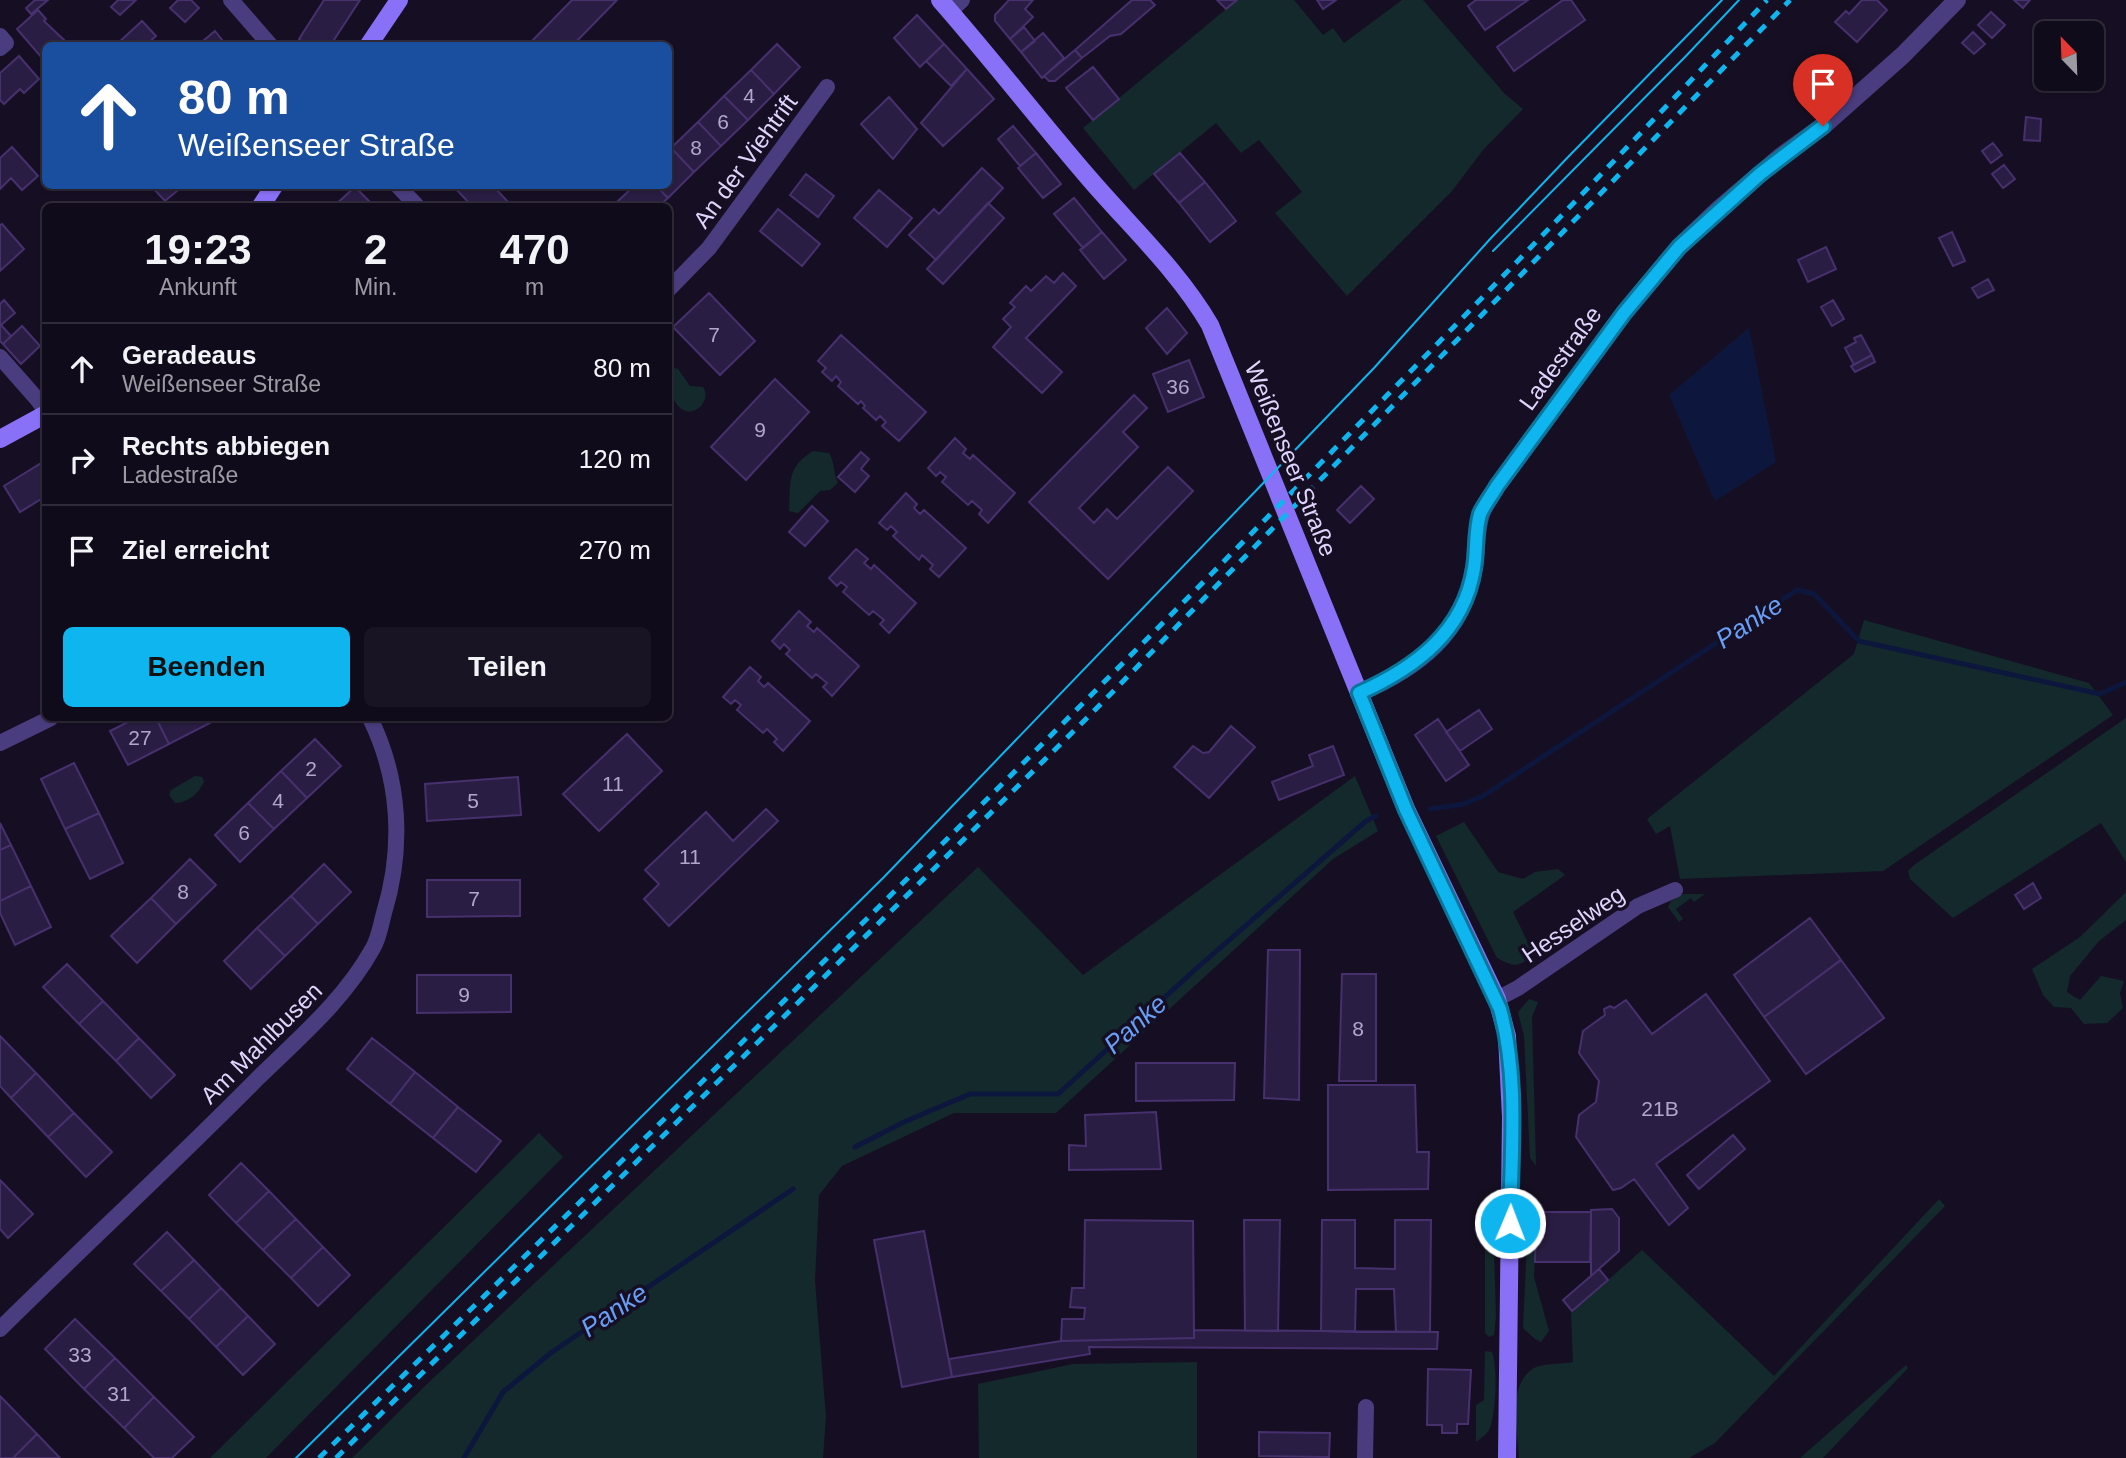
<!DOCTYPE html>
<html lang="de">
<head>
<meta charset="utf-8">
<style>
  body { margin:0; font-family:Arial,sans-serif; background:#191423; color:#f1f3f6; height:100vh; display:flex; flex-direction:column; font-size:26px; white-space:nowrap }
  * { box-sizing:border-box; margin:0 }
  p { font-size:23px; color:#9c9ba2 }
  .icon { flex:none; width:38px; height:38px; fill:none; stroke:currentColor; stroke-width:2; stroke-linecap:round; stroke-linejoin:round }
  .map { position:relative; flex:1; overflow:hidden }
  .side { position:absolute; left:42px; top:203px; width:630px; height:518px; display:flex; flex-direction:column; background:#100b1a; border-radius:10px; box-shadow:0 2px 5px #0004,0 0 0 2px #302b39 }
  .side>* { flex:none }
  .guide { position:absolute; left:42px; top:42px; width:630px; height:147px; border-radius:10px; box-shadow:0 2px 5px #0004,0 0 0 2px #302b39; background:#1a4fa0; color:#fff; overflow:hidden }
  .needle { width:46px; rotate:337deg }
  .fabs { position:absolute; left:2034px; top:21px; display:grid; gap:14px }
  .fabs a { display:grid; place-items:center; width:70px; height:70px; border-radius:10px; background:#100b1a; box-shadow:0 2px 5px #0004,0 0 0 2px #302b39; font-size:35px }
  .pin { position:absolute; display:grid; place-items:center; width:60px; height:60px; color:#fff; margin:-72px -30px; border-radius:50% 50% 50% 0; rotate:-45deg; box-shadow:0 0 7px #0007 }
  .pin .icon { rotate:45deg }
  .me { position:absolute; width:77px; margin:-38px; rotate:1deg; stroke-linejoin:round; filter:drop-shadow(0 0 5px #0008) }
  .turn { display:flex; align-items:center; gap:24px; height:147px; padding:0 21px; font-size:32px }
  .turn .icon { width:91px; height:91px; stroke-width:2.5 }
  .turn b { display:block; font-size:49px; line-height:60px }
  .eta { display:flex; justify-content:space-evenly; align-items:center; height:119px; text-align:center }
  .eta b { font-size:42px; font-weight:600; line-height:49px }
  .button { display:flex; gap:14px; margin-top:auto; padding:14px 21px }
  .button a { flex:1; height:80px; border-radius:10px; background:#0eb5ee; color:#111; font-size:28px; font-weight:600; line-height:80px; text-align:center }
  .button a+a { background:#191423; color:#f1f3f6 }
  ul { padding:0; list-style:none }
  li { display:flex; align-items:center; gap:21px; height:91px; padding:0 21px; border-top:2px solid #302b39 }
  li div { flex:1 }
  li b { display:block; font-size:26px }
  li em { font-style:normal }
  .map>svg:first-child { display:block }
  .green { fill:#13292c }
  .water { fill:#0d173e }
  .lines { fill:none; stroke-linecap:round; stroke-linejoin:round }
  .stream { stroke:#0d173e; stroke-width:5 }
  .building { fill:#2a1d43; stroke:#46306d; stroke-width:2 }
  .minor { stroke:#4a3d7f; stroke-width:16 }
  .tertiary { stroke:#4a3d7f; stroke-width:18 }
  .secondary { stroke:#8971f7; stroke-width:18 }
  .tram { stroke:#0eb5ee; stroke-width:2 }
  .rail { stroke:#0eb5ee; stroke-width:5; stroke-dasharray:10 9; stroke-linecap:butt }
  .route-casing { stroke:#09769b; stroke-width:18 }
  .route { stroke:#0eb5ee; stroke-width:12 }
  .labels { text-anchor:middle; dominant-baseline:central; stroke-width:7; stroke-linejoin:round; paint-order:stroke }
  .number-label { font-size:21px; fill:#b2a6ce }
  .street-label { font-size:24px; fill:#dfd4fc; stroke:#160f23 }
  .water-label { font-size:26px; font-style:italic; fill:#689ef6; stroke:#160f23 }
</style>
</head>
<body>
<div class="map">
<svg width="2126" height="1458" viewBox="0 0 2126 1458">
  <rect width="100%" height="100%" fill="#160f23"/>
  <!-- green -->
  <path class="green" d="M1237 0H1294L1323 35 1333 28 1344 43 1402 0H1423L1505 94 1523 109 1483 150 1452 191 1347 296 1275 213 1302 192 1259 140 1241 153 1216 123 1134 190 1083 128Z
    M669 366 678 369 690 386 703 387C717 408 668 438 669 366Z
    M813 451 829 453C835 462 833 473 838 483L830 490 820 491 798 513 789 511C791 482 786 468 813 451Z
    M1864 620 2089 683 2113 715 1883 871 1680 879 1670 826 1656 834 1647 819 1854 654Z
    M2126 718V862L2101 823 1953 918 1910 879 1908 871 1914 865Z
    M195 776 202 777 204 782C199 793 188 803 175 803L169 795 171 790Z
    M1355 776 1378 831 1333 859 1056 1113H954L842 1166 819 1195 815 1281 826 1417 823 1458H352L426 1385 978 867 1083 975Z
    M1464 822 1498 872 1523 879 1535 872 1558 869 1565 875 1513 912 1534 955C1517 967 1516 968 1497 958L1436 836Z
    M2126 892V920L2099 941 2070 976 2067 992 2080 1000 2101 976 2124 981 2120 993 2123 1008 2107 1023 2084 1024 2071 1008 2054 1007 2043 995 2032 969 2080 937Z
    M1683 894H1705L1694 902 1691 898 1676 909 1683 919 1679 922 1668 907 1671 901Z
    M1529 999 1538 1002 1532 1017 1536 1166 1530 1158 1524 1036 1518 1012Z
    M539 1133 563 1157 266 1458H210Z
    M1529 1199 1534 1202 1536 1212 1534 1277 1549 1331 1541 1342 1535 1339 1523 1328Z
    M1939 1199 1945 1206 1715 1443 1689 1458H1519C1518 1431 1506 1385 1534 1368 1544 1363 1562 1364 1573 1362L1571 1313 1642 1250 1774 1376Z
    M1485 1210 1493 1217 1496 1316 1494 1335 1489 1337 1485 1333Z
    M1485 1351 1492 1352C1498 1366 1496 1416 1489 1430 1486 1435 1481 1438 1476 1442V1405L1484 1400Z
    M1197 1362V1458H979L978 1384 1073 1364Z
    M1906 1365 1908 1368 1823 1458H1800Z"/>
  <!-- water -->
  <path class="water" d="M1749 328 1776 462 1715 501 1669 395Z"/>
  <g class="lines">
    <!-- stream -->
    <path class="stream" d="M1430 809 1464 804 1483 796 1797 590 1814 594 1859 641 2100 694 2126 682
      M855 1147 904 1122 970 1094H1058L1197 968 1366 821 1376 816
      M464 1458 503 1392 552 1352 793 1189"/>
  </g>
  <!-- building -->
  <path class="building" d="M35 0H48L31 14 26 8Z
    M118 0H136L120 15 111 7Z
    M178 0H191L199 8 185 22 170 8Z
    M324 0H360L330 46H308L299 39Z
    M572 0H617L572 46H527Z
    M1009 0H1033L1025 9 1033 17 1010 39 995 21V15Z
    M1132 0H1150L1155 5 1121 34 1110 36 1082 58 1075 50Z
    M1217 0H1237L1226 9Z
    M1317 0H1336L1323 9Z
    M1476 0H1528L1485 30 1468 6Z
    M1563 0H1571L1585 20 1514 71 1497 47Z
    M1862 0H1877L1887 10 1857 42 1835 22 1846 11 1849 14Z
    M2014 0H2030L2023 8Z
    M38 10 46 19 44 21 64 40 60 46H46V55L42 58 17 29Z
    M1991 12 2005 25 1992 38 1978 25Z
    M917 15 944 44 920 67 894 38Z
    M142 21 156 36 145 46H119L117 44Z
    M1024 27 1035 41 1021 52 1010 39Z
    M215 31 227 46H197Z
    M1973 32 1985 44 1974 54 1962 43Z
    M1043 33 1064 58 1042 78 1021 52Z
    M777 44 800 67 774 94 751 70Z
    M944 44 967 69 951 86 926 61Z
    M1075 50 1082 58 1055 81H1049L1044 76Z
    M19 56 39 79 24 93 20 89 4 104 0 100V73Z
    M1093 67 1119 99 1093 120 1066 88Z
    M967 69 994 99 943 146 921 123Z
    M751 70 774 94 748 120 724 96Z
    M724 96 748 120 721 146 698 122Z
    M889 97 917 129 893 159 861 124Z
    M2026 117 2041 119 2040 141 2024 140Z
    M698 122 721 146 694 172 671 148Z
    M1013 126 1036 153 1020 166 998 139Z
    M1993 143 2002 155 1991 163 1982 151Z
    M12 147 38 176 22 190 11 178 0 189V158Z
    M671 148 694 172 668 198 656 186H668V151Z
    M1036 153 1061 184 1043 198 1018 168Z
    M1180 153 1205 182 1179 203 1154 174Z
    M2004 165 2015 179 2003 188 1992 174Z
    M982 168 1003 188 936 260 909 235 934 209 939 214Z
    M806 174 834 196 818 217 790 195Z
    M1205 182 1236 221 1210 242 1179 203Z
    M151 186H183L165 201Z
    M453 186H493L512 206H472Z
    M634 186H656L668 198 659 206H624L618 201Z
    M355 187 374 206H334Z
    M879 190 912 218 887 247 854 218Z
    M1074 198 1102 232 1083 248 1054 214Z
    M988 203 1004 218 943 284 927 269Z
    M778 209 820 244 802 266 760 231Z
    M2 224 24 249 0 271V225Z
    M1102 232 1126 260 1104 279 1080 250Z
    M1952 232 1965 261 1953 266 1939 238Z
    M1826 247 1836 269 1808 282 1798 260Z
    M1063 273 1076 286 1026 338 1062 372 1042 393 993 347 1011 327 1003 319 1015 307 1010 303 1026 286 1031 291 1046 276 1054 283Z
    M1988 279 1994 290 1978 298 1972 288Z
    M709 293 755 341 720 375 673 327Z
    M4 300 15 313 1 325 11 336 3 344 0 341V304Z
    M1833 300 1844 319 1832 326 1821 307Z
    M1167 308 1187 333 1167 354 1146 328Z
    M22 326 40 346 21 364 3 344Z
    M841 335 926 412 899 441 882 426 886 422 880 416 876 420 863 408 865 406 861 401 858 404 838 386 841 382 836 376 832 381 822 372 826 368 818 361Z
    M1861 335 1872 355 1854 365 1845 348 1856 342 1854 338Z
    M1872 355 1875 362 1855 372 1851 366Z
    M1189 360 1204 397 1168 412 1153 374Z
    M775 379 809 412 746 480 711 447Z
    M1134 395 1147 408 1123 432 1138 447 1079 508 1094 523 1107 509 1117 519 1168 467 1193 491 1108 579 1029 502Z
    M955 438 966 449 963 453 970 459 973 455 1015 493 988 523 979 514 982 510 972 501 968 505 942 482 946 477 940 472 936 476 928 468Z
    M861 452 869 459 861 469 869 476 855 492 838 477Z
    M46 460V496L20 512 4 486Z
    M1361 486 1374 499 1350 523 1337 510Z
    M906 493 917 504 914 508 920 514 924 510 966 548 939 577 930 569 933 565 922 555 919 560 893 536 897 532 891 526 887 530 879 523Z
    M812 506 828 521 805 546 789 532Z
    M856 549 868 559 864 563 871 569 874 565 916 603 889 633 880 624 884 620 873 611 869 615 843 592 847 587 841 582 837 586 829 578Z
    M799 611 811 622 807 626 814 632 817 628 859 666 832 696 823 687 827 683 816 674 812 678 786 654 790 650 784 644 780 649 772 641Z
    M750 667 761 677 758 681 764 687 768 683 810 721 783 751 774 742 777 739 767 729 763 733 737 710 741 705 735 700 731 704 723 697Z
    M1479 710 1492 729 1460 751 1446 732Z
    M136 718H156L169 744 128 765 110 731Z
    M156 718H208L210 723 169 744Z
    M1438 719 1469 765 1446 781 1415 735Z
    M1231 726 1255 747 1209 798 1174 767 1193 746 1203 753 1209 752Z
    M627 734 662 771 599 831 563 794Z
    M315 739 341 766 307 798 281 771Z
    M1333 746 1344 775 1279 800 1272 782 1313 766 1309 755Z
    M74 763 99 813 65 829 41 779Z
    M281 771 307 798 274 829 248 803Z
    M518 777 521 815 427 821 425 784Z
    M248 803 274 829 240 862 215 835Z
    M766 809 778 821 669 926 644 899 659 884 645 870 706 812 733 841Z
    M99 813 123 863 90 879 65 829Z
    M0 823 11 845 0 850Z
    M11 845 31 886 0 901V850Z
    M190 859 216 885 176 924 151 898Z
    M324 864 351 892 318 924 291 896Z
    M427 880H520V916L427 917Z
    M2033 883 2041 898 2024 909 2015 895Z
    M31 886 51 927 15 945 0 913V901Z
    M291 896 318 924 285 956 257 928Z
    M151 898 176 924 137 963 111 936Z
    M1810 918 1841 960 1764 1017 1734 975Z
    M257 928 285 956 251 989 224 961Z
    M1268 950H1300L1299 1100 1264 1098Z
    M1841 960 1884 1018 1806 1074 1764 1017Z
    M67 964 103 1001 79 1024 43 987Z
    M1342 974H1376V1081H1339Z
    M417 975H511V1012L417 1013Z
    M1706 994 1770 1081 1656 1164 1688 1208 1669 1225 1634 1179 1621 1188 1613 1190 1576 1137 1579 1115 1596 1102 1599 1081 1579 1053 1583 1031 1605 1015 1604 1009 1610 1006 1614 1008 1626 1000 1652 1034Z
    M103 1001 139 1038 116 1061 79 1024Z
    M0 1036 36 1073 11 1098 0 1086Z
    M139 1038 175 1075 151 1098 116 1061Z
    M372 1038 415 1072 390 1104 347 1069Z
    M1136 1063H1235L1234 1100 1136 1101Z
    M415 1072 458 1107 433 1138 390 1104Z
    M36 1073 74 1113 48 1137 11 1098Z
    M1328 1085H1415L1417 1152H1429L1428 1189 1328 1190Z
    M458 1107 501 1141 476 1172 433 1138Z
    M1156 1112 1161 1169 1069 1170V1145L1086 1146 1085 1115Z
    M74 1113 112 1152 86 1177 48 1137Z
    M1733 1135 1745 1149 1699 1189 1687 1175Z
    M241 1163 269 1191 236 1223 209 1195Z
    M0 1180 33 1214 8 1238 0 1229Z
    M269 1191 296 1219 263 1250 236 1223Z
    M1612 1209 1619 1218V1251L1591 1276V1210Z
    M1536 1212H1591L1590 1262H1535Z
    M296 1219 323 1247 291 1278 263 1250Z
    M1085 1220 1193 1221 1194 1338 1061 1341 1062 1319H1084L1085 1308 1070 1307 1072 1288H1084Z
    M1244 1220H1280L1278 1331H1245Z
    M1322 1220H1355V1268L1395 1269V1220H1431L1430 1332H1396L1394 1289H1356L1355 1332 1321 1331Z
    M924 1231 952 1377 902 1387 874 1240Z
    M167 1232 194 1260 161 1291 134 1264Z
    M323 1247 350 1275 318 1306 291 1278Z
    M194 1260 221 1288 189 1319 161 1291Z
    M1599 1269 1608 1280 1572 1311 1563 1300Z
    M221 1288 248 1316 216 1347 189 1319Z
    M248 1316 275 1344 243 1375 216 1347Z
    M75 1319 115 1358 84 1389 45 1349Z
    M1194 1330 1438 1332 1437 1349 1089 1347 1090 1354 952 1377 949 1359 1061 1341 1194 1338Z
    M115 1358 154 1397 124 1428 84 1389Z
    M1428 1369 1471 1370 1468 1424H1457V1433H1442V1425H1427Z
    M0 1396 37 1434 13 1458H0Z
    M154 1397 194 1437 172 1458H154L124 1428Z
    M1259 1432 1330 1433 1329 1457 1259 1456Z
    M37 1434 60 1458H13Z"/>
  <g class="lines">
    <!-- minor -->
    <path class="minor" d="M231 0 271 46
      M950 11 962 0
      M0 36 6 43 0 48
      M398 186 417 206
      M668 290 709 248 827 87
      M0 357 37 399 46 411
      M0 743 51 718
      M1497 999 1518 988 1638 906 1675 890
      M0 1329C85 1245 174 1163 258 1078 299 1038 345 999 373 948 379 938 381 924 384 913 404 847 400 779 370 718
      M1365 1458 1366 1407"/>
    <!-- tertiary -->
    <path class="tertiary" d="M1359 693C1417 668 1463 634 1474 568 1477 550 1475 531 1481 514 1484 505 1492 495 1497 486L1624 313 1679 247 1720 208 1780 157 1823 126 1903 55 1957 0"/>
    <!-- secondary -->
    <path class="secondary" d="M940 0C991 58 1038 119 1088 177 1129 225 1178 270 1210 325L1406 809 1497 999 1507 1036 1511 1117 1507 1458
      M368 46 399 0
      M261 206 274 186
      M0 439 46 414"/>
    <!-- tram -->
    <path class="tram" d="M1493 251 1685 57 1739 0
      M296 1458 884 877 1374 368 1491 238 1569 156 1722 0"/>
    <!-- rail -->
    <path class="rail" d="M319 1458C808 979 1297 498 1767 0
      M336 1458 1090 715 1790 0"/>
  </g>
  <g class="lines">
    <!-- route casing -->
    <g class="route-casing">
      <path id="route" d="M1510 1223C1511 1152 1519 1078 1500 1009L1406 810 1359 693C1415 668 1464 632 1474 568 1477 550 1475 531 1480 514 1484 505 1492 495 1497 486L1624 313 1679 247 1760 174 1823 126"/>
    </g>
    <!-- route -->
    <use href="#route" class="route"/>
  </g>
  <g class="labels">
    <!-- number labels -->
    <g class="number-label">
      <text x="749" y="95">4</text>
      <text x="723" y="121">6</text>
      <text x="696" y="147">8</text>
      <text x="714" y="334">7</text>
      <text x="1178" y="386">36</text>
      <text x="760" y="429">9</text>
      <text x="140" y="737">27</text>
      <text x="311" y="768">2</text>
      <text x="613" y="783">11</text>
      <text x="278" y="800">4</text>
      <text x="473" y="800">5</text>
      <text x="244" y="832">6</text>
      <text x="690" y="856">11</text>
      <text x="183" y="891">8</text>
      <text x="474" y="898">7</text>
      <text x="464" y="994">9</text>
      <text x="1358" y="1028">8</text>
      <text x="1660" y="1108">21B</text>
      <text x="80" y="1354">33</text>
      <text x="119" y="1393">31</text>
    </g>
    <!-- street labels -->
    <g class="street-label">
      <text transform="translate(745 161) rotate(-54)">An der Viehtrift</text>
      <text transform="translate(1560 358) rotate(-54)">Ladestraße</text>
      <text transform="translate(1291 459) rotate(68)">Weißenseer Straße</text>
      <text transform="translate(1573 924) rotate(-34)">Hesselweg</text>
      <text transform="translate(261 1043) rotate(-45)">Am Mahlbusen</text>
    </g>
    <!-- water labels -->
    <g class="water-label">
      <text transform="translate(1749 622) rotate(-33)">Panke</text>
      <text transform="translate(1135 1024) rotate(-42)">Panke</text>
      <text transform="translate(614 1310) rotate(-34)">Panke</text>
    </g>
  </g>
</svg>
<div class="fabs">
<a><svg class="needle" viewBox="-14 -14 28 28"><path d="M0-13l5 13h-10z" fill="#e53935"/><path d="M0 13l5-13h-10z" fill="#9c9ba2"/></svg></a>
</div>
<div class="pin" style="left:1823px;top:126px;background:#d93025"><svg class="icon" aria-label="arrive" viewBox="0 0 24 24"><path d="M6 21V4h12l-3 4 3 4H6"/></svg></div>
<svg class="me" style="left:1510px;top:1223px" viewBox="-20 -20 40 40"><circle r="17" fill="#0eb5ee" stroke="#fff" stroke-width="3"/><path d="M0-11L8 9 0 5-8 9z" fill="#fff"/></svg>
<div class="guide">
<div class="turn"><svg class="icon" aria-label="ahead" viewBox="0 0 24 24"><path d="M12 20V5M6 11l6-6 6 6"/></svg><div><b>80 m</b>Weißenseer Straße</div></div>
</div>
<section class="side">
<div class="eta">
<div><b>19:23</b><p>Ankunft</p></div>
<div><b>2</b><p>Min.</p></div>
<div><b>470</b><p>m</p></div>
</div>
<ul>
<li><svg class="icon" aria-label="ahead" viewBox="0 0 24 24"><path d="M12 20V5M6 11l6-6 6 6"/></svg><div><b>Geradeaus</b><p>Weißenseer Straße</p></div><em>80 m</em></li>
<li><svg class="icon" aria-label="right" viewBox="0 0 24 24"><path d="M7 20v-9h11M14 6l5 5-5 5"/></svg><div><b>Rechts abbiegen</b><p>Ladestraße</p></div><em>120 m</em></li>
<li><svg class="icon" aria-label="arrive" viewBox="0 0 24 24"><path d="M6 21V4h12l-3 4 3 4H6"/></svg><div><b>Ziel erreicht</b></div><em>270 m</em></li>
</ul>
<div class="button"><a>Beenden</a><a>Teilen</a></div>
</section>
</div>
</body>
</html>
